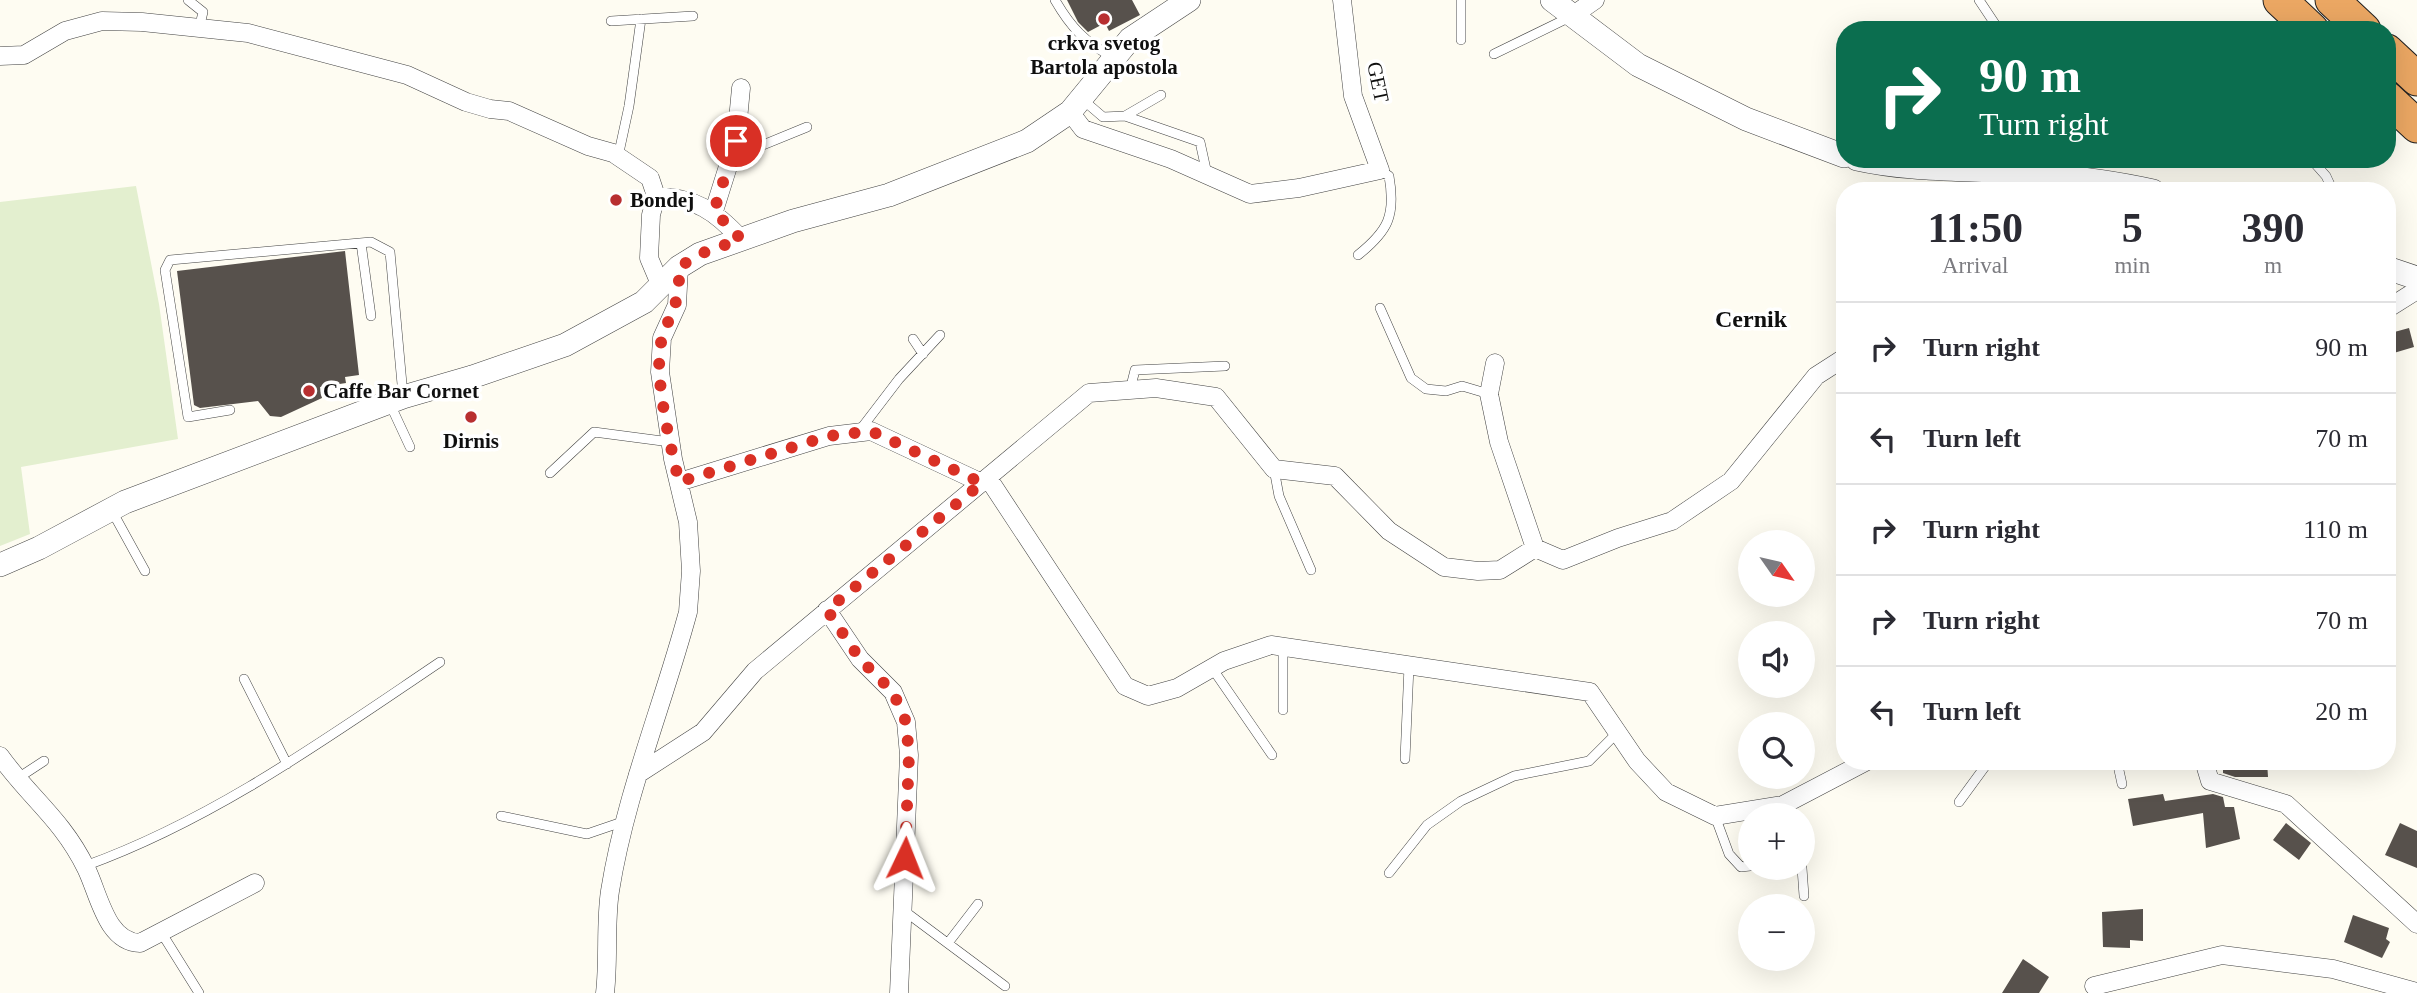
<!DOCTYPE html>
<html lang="en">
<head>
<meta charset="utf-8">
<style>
  body { margin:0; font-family:Georgia,serif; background:#f2f2f3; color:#2b2b33; height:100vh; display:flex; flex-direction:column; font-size:26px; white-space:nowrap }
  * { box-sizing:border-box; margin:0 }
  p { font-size:23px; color:#7c7c81 }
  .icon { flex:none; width:38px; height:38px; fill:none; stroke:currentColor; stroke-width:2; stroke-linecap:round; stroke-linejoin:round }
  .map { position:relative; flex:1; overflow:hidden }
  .panel { position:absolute; left:1836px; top:182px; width:560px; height:588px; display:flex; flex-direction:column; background:#fff; border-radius:28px; box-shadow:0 7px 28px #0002 }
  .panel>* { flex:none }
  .hud { position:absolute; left:1836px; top:21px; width:560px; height:147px; border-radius:28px; box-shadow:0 7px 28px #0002; background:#0b6e4f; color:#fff; overflow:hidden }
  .needle { width:46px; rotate:124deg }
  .tools { position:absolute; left:1738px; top:530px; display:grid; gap:14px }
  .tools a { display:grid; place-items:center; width:77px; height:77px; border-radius:50%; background:#fff; box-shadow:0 7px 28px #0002; font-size:35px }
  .pin { position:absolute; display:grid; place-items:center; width:60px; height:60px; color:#fff; margin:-30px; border:4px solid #fff; border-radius:50%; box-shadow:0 2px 7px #0007 }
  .me { position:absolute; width:77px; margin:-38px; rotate:2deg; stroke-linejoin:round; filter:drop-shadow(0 0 5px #0008) }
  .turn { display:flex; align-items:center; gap:24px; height:147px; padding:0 28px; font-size:32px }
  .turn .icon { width:91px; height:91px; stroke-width:2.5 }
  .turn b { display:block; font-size:49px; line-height:60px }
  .eta { display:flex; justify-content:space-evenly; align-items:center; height:119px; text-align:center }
  .eta b { font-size:42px; font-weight:700; line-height:49px }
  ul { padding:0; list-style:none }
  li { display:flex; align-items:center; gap:21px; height:91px; padding:0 28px; border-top:2px solid #e1e1e2 }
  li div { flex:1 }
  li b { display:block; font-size:26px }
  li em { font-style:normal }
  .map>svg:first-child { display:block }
  .pitch { fill:#e3efcf }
  .building { fill:#57514c }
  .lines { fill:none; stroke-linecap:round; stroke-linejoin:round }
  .service-casing { stroke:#424242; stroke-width:10 }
  .minor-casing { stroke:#424242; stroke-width:19 }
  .tertiary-casing { stroke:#424242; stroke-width:24 }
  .motorway-casing { stroke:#202020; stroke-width:35 }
  .service { stroke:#fff; stroke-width:9 }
  .minor { stroke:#fff; stroke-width:18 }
  .tertiary { stroke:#fff; stroke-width:23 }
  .motorway { stroke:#eba763; stroke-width:33 }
  .route { stroke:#d93025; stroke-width:12; stroke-dasharray:0 21.6 }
  .poi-dot { fill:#b82f30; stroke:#fff; stroke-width:2.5 }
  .labels { text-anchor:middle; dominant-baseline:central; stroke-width:7; stroke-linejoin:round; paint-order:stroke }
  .poi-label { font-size:21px; font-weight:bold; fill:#0f0f0f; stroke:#fff }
  .street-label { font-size:21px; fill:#0f0f0f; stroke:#fff }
  .quarter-label { font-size:24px; font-weight:bold; fill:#0f0f0f; stroke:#fff }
</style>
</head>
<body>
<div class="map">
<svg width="2417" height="993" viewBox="0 0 2417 993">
  <rect width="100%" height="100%" fill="#fefcf2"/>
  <!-- pitch -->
  <path class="pitch" d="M136 186 159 304 178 439 21 467 30 534 0 546V202Z"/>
  <!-- building -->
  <path class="building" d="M1067 0H1132L1140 15 1109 31 1105 23 1088 32 1078 22Z
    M345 251 359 375 345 377 346 383 320 387 322 398 281 417 270 416 258 401 200 408 194 405 177 271Z
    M2409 328 2414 347 2387 355V334Z
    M2223 761H2267L2268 777H2235L2223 773Z
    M2163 794 2165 801 2213 794 2223 797 2225 807H2234L2240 839 2206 848 2203 813 2133 826 2128 799Z
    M2286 823 2311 843 2299 860 2273 840Z
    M2400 823 2417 831V868L2385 855Z
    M2143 909V941L2130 940V948L2103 947 2102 912Z
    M2353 915 2389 928 2386 939 2390 942 2382 958 2344 942Z
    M2023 959 2049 977 2039 993H2002Z"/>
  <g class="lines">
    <!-- service casing -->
    <g class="service-casing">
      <path id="service" d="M188 0 203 12 199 29
        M1055 0C1070 26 1085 43 1113 57
        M1461 0V40
        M1979 0 1999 30
        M611 21 693 16
        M1494 54 1570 17
        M1082 99 1103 117 1125 116 1200 142 1207 174
        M1125 116 1161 95
        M733 150 753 149 807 127
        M618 157 629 106 641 19
        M2311 159 2326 176 2333 191
        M361 243 371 316
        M1358 255C1388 231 1396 216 1389 176L1380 170
        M1380 308 1411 378 1426 389 1446 391 1462 386 1489 394
        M913 339 923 354
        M1130 390 1135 370 1225 366
        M390 404 410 447
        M230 410 188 417 165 270 170 260 371 242 390 252 403 395
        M860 430 899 379 940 335
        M1274 469 1279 496 1311 570
        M550 473 594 432 670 442
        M112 511 145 571
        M1283 647V710
        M1212 668 1272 755
        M244 679 287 764
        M1405 759 1409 666
        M2117 761 2122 784
        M18 778 44 761
        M1959 802 1989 761
        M501 816 587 834 625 821
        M1715 816 1729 854 1741 867 1750 866
        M85 866C215 819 327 738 440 662
        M1802 868 1804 896
        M1389 873 1427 825 1461 801 1514 776 1589 761 1617 733
        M903 910 1005 986
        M161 932 199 993
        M948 943 978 904"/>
    </g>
    <!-- minor casing -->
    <g class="minor-casing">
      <path id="minor" d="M1572 16 1595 0
        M0 56 24 55 65 31 102 21 142 22 248 33 407 75 466 102 490 109 509 111 588 146 613 153 650 178 656 196 651 215 649 258 660 284
        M1070 112 1083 129 1171 159 1250 194 1299 188 1380 170 1353 96 1342 0
        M1992 191 1995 171
        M656 196C696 198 715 211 741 239
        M714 211 736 141 741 88
        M2387 309 2417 290
        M1495 363 1489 394 1499 442 1535 548 1563 560 1618 538 1672 521 1731 481 1816 376 1844 358
        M988 478 1125 686 1148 696 1177 688 1224 661 1271 645 1590 692 1637 761 1666 792 1715 816 1783 805 1867 761
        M679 482 829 436 871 431 982 483
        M827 610 860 659 893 692 906 722 909 755 899 993
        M0 756C30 798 62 819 86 868 99 894 106 942 140 943L255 883
        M2204 761 2210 781 2286 804 2417 924
        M638 774 703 732 755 671 1089 393 1156 388 1216 397 1274 469 1335 476 1389 531 1444 567 1478 571 1500 570 1535 548
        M2094 986 2222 955 2333 969 2417 992
        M605 993C609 959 605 924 610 891 625 796 663 705 688 612L691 571 688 522 673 459 660 372 662 338 677 305 679 267"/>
    </g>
    <!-- tertiary casing -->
    <g class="tertiary-casing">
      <path id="tertiary" d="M1552 0 1638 65 1746 119 1844 156
        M1857 159C1902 169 1947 169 1992 171 2045 174 2101 179 2153 191
        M2387 268 2417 278
        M0 565 39 548 125 502 403 397 472 377 565 345 644 302 679 267 700 254 793 221 889 195 1027 141 1070 112 1130 39 1189 0"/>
    </g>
    <!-- motorway casing -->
    <g class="motorway-casing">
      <path id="motorway" d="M2280 0 2312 30
        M2332 0 2364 30
        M2387 51 2417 79
        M2387 98 2417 126"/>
    </g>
    <!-- service -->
    <use href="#service" class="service"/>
    <!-- minor -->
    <use href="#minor" class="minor"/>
    <!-- tertiary -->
    <use href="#tertiary" class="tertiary"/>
    <!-- motorway -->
    <use href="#motorway" class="motorway"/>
  </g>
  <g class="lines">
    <!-- route -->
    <path class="route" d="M736 141 714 211 741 239 700 254 679 267C680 306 672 307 662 339 652 371 671 448 679 482L829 436 871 431 982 483 827 610 860 659 893 692 906 722 909 755 905 858"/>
  </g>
  <!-- markers -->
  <g class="poi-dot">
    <circle cx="1104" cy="19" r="7"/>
    <circle cx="616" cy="200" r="7"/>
    <circle cx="309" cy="391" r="7"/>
    <circle cx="471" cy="417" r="7"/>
  </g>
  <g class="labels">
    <!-- poi labels -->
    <g class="poi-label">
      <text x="1104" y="43">crkva svetog<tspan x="1104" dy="24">Bartola apostola</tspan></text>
      <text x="630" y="200" text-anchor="start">Bondej</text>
      <text x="323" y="391" text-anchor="start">Caffe Bar Cornet</text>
      <text x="471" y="441">Dirnis</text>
    </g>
    <!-- street labels -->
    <g class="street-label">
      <text transform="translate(1378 82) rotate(78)">GET</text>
    </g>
    <!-- quarter labels -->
    <g class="quarter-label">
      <text x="1751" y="319">Cernik</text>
    </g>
  </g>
</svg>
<div class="tools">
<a><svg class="needle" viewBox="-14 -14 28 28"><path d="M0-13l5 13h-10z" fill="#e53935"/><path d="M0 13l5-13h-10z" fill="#7c7c81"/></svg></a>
<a><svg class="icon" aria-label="sound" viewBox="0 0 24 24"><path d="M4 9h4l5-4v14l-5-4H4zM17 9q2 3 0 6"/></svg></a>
<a><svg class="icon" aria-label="search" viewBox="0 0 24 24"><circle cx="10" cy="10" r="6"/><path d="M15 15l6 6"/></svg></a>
<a>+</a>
<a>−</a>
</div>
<div class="pin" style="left:736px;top:141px;background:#d93025"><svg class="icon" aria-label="arrive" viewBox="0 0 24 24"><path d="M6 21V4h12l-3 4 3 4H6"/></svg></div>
<svg class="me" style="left:905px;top:858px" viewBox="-20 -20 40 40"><path d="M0-17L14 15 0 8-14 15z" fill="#d93025" stroke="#fff" stroke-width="4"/></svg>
<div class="hud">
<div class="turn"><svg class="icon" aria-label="right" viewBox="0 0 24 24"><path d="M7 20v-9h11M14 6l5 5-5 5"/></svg><div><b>90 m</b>Turn right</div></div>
</div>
<section class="panel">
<div class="eta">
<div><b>11:50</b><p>Arrival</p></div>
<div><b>5</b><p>min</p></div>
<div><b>390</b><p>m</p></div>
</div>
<ul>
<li><svg class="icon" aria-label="right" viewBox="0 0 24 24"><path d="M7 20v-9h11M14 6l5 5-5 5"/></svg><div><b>Turn right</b></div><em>90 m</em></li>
<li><svg class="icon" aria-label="left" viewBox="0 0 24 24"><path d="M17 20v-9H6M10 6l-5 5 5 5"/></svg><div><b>Turn left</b></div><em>70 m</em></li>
<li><svg class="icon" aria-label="right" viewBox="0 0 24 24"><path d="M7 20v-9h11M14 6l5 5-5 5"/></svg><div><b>Turn right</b></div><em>110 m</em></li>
<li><svg class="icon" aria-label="right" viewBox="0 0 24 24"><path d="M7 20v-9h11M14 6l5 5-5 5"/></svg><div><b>Turn right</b></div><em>70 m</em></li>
<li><svg class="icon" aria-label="left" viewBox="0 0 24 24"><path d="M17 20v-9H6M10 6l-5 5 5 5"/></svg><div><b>Turn left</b></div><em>20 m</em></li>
</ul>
</section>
</div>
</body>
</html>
